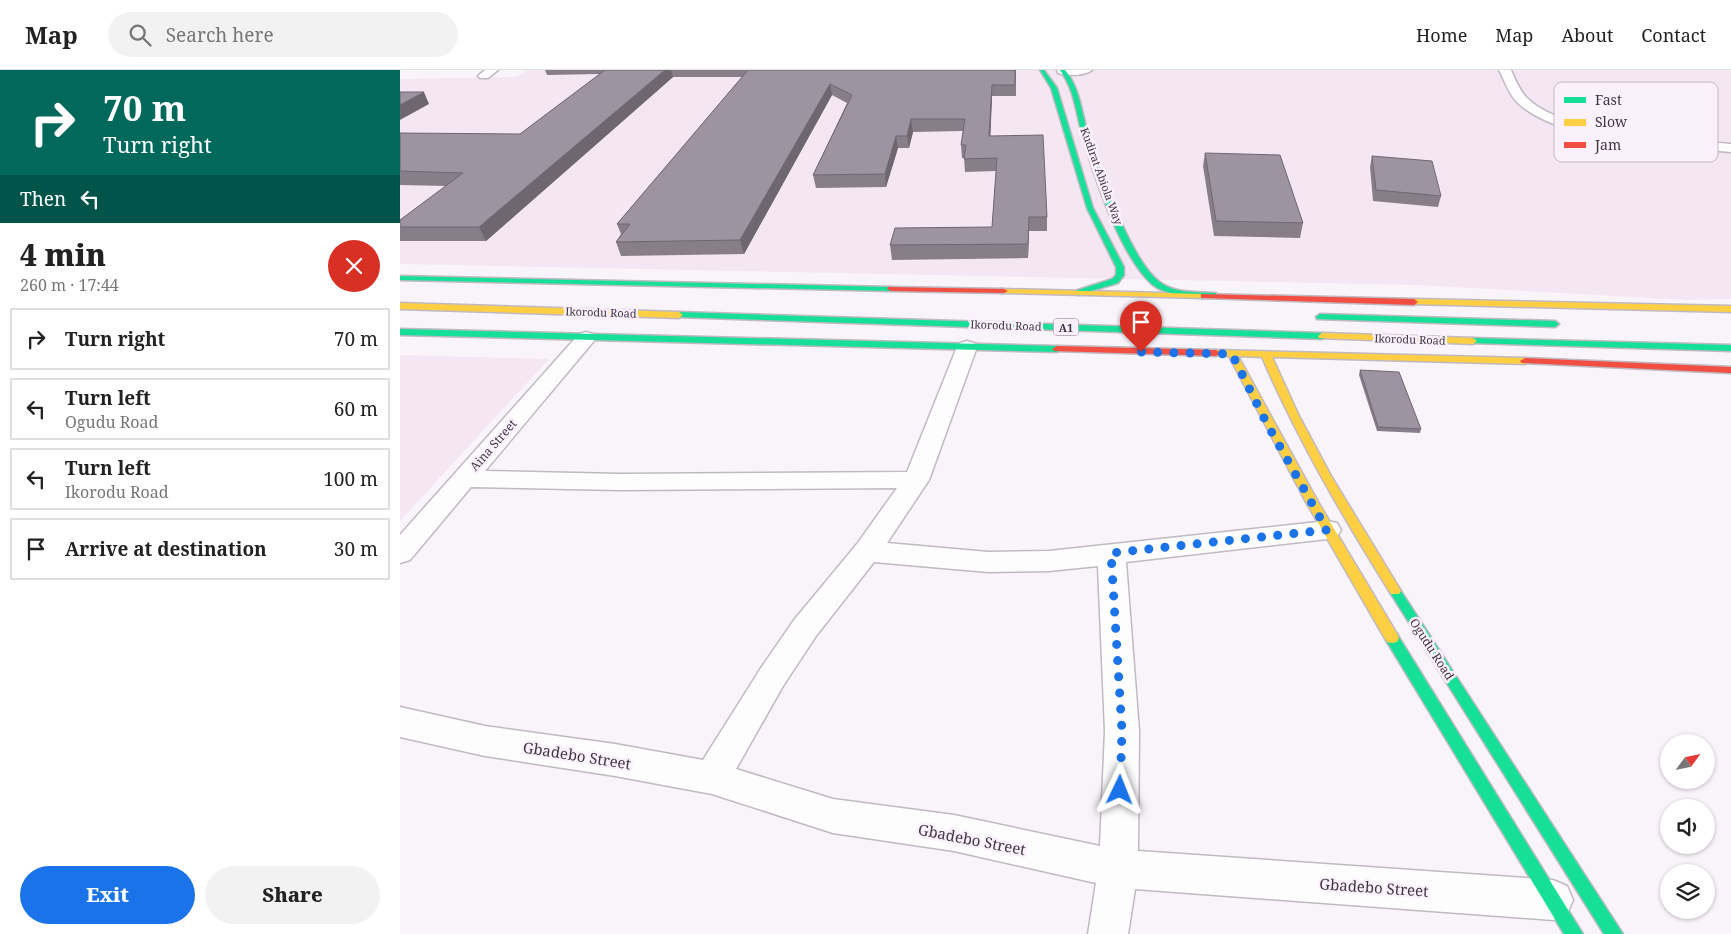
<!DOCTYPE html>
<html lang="en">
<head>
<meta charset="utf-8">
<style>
  body { margin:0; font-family:"Noto Serif",serif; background:#f2f2f2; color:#222; height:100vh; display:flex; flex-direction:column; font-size:19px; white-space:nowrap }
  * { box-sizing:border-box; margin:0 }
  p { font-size:16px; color:#767676 }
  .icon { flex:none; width:28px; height:28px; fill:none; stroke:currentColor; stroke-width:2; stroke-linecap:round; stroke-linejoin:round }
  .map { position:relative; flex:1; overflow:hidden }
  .sheet { display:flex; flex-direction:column; background:#fff; width:400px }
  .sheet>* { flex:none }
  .top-card { background:#00695c; color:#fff; overflow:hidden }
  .needle { width:32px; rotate:57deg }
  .buttons { position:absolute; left:1260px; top:664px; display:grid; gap:10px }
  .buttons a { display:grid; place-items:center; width:55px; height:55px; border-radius:50%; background:#fff; box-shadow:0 1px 4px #0004; font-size:25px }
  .pin { position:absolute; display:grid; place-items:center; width:42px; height:42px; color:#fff; margin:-51px -21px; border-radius:50% 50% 50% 0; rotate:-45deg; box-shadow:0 0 5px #0007 }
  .pin .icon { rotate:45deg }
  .me { position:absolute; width:55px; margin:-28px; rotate:2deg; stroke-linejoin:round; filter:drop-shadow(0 0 4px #0008) }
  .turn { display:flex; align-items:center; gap:18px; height:105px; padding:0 20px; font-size:22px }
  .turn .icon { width:65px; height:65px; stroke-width:2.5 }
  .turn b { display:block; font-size:35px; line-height:42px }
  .then { display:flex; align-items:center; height:48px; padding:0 20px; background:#0003; gap:10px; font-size:19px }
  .round { display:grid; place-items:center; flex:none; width:52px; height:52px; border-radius:26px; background:#f2f2f2 }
  .overview { display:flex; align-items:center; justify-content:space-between; height:85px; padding:0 20px }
  h1 { font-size:30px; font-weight:800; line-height:38px }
  .button { display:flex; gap:10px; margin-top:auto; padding:10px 20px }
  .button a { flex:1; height:58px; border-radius:30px; background:#1a73e8; color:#fff; font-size:20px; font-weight:800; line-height:58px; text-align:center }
  .button a+a { background:#f2f2f2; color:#222 }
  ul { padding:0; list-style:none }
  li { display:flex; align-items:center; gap:15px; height:62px; margin:0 10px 8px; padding:0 10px; border:2px solid #e0e0e0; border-radius:0px }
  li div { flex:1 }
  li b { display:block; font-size:19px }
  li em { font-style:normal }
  header { display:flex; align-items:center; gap:30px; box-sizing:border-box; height:70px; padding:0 25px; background:#fff; border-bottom:1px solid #e0e0e0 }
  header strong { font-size:24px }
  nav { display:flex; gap:28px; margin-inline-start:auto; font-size:18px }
  .search { width:350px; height:45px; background:#f2f2f2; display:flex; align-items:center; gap:12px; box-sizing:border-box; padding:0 18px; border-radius:28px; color:#767676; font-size:19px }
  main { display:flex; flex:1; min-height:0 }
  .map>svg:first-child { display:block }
  .industrial { fill:#f4e7f3 }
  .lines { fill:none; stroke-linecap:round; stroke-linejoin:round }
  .street-casing { stroke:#c0b9c1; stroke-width:3 }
  .fast-casing { stroke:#c0b9c1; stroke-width:3 }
  .slow-casing { stroke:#c0b9c1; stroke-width:3 }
  .jam-casing { stroke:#c0b9c1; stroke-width:3 }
  .street { fill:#fefdfe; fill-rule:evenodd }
  .fast { fill:#16e098; fill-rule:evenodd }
  .slow { fill:#ffcf43; fill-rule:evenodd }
  .jam { fill:#f24e42; fill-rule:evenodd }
  .wall { fill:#887e8a }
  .shaded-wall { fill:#6f6770 }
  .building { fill:#9e93a0; stroke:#6f6770 }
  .route { stroke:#1a73e8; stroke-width:9; stroke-dasharray:0 16.2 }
  .labels { text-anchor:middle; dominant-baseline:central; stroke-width:5; stroke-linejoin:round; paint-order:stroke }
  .far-street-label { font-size:11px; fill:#403642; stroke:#fbf1fd }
  .shield { fill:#fbf1fd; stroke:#786e7a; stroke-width:1 }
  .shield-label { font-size:11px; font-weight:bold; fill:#403642 }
  .street-label { font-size:12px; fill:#403642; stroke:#fbf1fd }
  .near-street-label { font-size:15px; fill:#403642; stroke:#fbf1fd }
  .key { fill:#fbf1fd; stroke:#c3b9c5; stroke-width:1 }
  .key-label { font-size:14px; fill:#403642 }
</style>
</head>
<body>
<header>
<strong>Map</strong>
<div class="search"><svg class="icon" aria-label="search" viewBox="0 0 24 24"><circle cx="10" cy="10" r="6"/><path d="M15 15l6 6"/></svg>Search here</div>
<nav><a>Home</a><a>Map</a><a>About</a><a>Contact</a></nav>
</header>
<main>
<section class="sheet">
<div class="top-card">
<div class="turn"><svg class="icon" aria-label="right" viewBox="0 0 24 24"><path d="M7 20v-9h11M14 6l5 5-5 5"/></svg><div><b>70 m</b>Turn right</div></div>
<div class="then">Then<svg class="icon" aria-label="left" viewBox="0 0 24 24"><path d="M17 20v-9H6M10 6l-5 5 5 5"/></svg></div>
</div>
<div class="overview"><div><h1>4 min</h1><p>260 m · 17:44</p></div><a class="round" style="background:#d93025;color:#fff"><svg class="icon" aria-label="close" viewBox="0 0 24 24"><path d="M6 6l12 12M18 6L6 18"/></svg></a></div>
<ul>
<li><svg class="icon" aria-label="right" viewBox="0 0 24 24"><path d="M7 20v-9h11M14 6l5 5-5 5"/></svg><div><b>Turn right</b></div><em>70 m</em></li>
<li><svg class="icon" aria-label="left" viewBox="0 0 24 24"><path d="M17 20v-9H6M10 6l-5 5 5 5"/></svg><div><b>Turn left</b><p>Ogudu Road</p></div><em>60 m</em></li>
<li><svg class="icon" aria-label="left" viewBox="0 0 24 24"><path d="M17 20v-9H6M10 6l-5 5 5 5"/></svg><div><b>Turn left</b><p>Ikorodu Road</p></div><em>100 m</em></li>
<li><svg class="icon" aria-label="arrive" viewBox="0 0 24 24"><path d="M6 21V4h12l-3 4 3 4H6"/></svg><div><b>Arrive at destination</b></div><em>30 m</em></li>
</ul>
<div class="button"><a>Exit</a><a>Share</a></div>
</section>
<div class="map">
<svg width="1331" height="864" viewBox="0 0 1331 864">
  <rect width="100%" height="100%" fill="#f9f4fa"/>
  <!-- industrial -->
  <path class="industrial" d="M128 0H1331V229L1287 230 1015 215 0 194V9L117 7Z
    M0 285 149 289 0 451Z"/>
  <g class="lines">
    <!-- street casing -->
    <g class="street-casing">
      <path id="street" d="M85 0H98L88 8H80L78 6Z
        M657 0H692C685 6 667 6 658 3Z
        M1099 0H1111C1115 9 1119 19 1126 27 1162 65 1279 69 1331 74V82C1275 77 1160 73 1118 33 1109 25 1105 11 1099 0Z
        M186 262 193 264 196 268 193 272 85 401 220 404 507 402 557 277 560 273 567 271 574 273 577 277 529 410 487 473 588 482 649 481 927 451 937 453 941 460 937 467 927 469 726 492 739 661 738 781 1153 810 1167 816 1173 830 1167 844 1153 850 735 819 728 864H688L696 813 554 781 433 763 312 724 215 706 85 686 0 667V637L85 656 215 674 303 690 361 598 394 550 457 474 497 418 220 420 71 417 10 490 0 493V465L179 264ZM474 492 588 502 649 501 698 496 705 661 700 776 554 745 433 729 336 699 383 616 416 566Z"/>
    </g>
    <!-- fast casing -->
    <g class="fast-casing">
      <path id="fast" d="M640 0H644L657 18 693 138 724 197V205L718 213 678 225 674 223 675 221 712 209 716 205V197L687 138 651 18Z
        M660 0H665C679 17 681 39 687 60 698 96 731 193 761 213 775 223 796 222 813 223H816V227C801 230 765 225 753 215 721 188 695 108 683 68 676 44 675 20 660 0Z
        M0 206 491 217 495 219 491 221 0 210Z
        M279 242 922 263 926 266 922 269 276 247 275 245Z
        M920 244 1155 251 1159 254 1155 257 917 249 916 247Z
        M0 259 657 276 662 279 657 282 0 265Z
        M1073 268 1331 275V281L1070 273V269Z
        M995 516 999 518 1223 864H1204L991 524 989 521 991 518Z
        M992 563 997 564 1183 864H1164L987 572 985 568 987 564Z"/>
    </g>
    <!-- slow casing -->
    <g class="slow-casing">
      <path id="slow" d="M601 219 804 224 808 226 804 228 604 223H601Z
        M1014 229 1331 236V242L1011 234V230Z
        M0 233 279 242 283 245 279 248 0 239Z
        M922 263 1073 268 1077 271 1073 274 919 268 918 266Z
        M816 280 1125 288 1130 291 1125 294 872 287 899 346 931 406 1001 521 999 524H991C943 447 898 370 862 287L838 286 918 432 997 564 999 568 997 572 992 573 987 572 906 432 829 286 813 285V281Z"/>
    </g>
    <!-- jam casing -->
    <g class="jam-casing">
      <path id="jam" d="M488 217 604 219 608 221 604 223 491 221 487 219Z
        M801 224 1014 229 1018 232 1014 235 804 228H801Z
        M657 276 816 280 821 283 816 286 654 281 652 279Z
        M1125 288 1331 297V303L1122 293 1120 291Z"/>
    </g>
    <!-- street -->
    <use href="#street" class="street"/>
    <!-- fast -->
    <use href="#fast" class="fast"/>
    <!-- slow -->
    <use href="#slow" class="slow"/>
    <!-- jam -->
    <use href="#jam" class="jam"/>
  </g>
  <!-- wall -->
  <path class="wall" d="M145 0H616V26H592L590 66 647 147V161H629L628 188 492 190 490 175 592 157 596 101 565 102 564 88H562L561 75 563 61 513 62 509 78H498L486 117 416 118 413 105 447 33 432 25 344 184 221 186 216 172 221 164 217 154 342 7H273L86 171H0V150L46 116 0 115V63L120 64 200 4 147 5Z
    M805 83 903 153 900 168 814 166 803 96Z
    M972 86 1041 126 1038 137 973 131 970 97Z
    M960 300 1021 359 1020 363 977 361 959 305Z"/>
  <!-- shaded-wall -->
  <path class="shaded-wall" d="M265 0H271L273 7 86 171 79 157Z
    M430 14 432 25 344 184 340 170Z
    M592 15V26L590 78 589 66Z
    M24 22 29 34 0 50V35Z
    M511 49 513 62 509 78 507 66Z
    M496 66 498 78 486 117 485 104Z
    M629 147V161L628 188V174Z"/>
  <!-- building -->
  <path class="building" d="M205 0H265L79 157H0V150L63 103 0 101V63L120 64Z
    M348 0H615V15H592L589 66 643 65 647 147H629L628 174 490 175 495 158 592 157 597 88 564 89 566 75H561L565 49H511L507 66H496L485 104 413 105 452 25 430 14 340 170 216 172 230 154H217Z
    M0 22H24L0 35Z
    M805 83 880 85 903 153 816 151Z
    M972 86 1032 91 1041 126 976 120Z
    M960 300 999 302 1021 359 978 357Z"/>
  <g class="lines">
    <!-- route -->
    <path class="route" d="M720 720 722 661 711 483 927 460 866 352 832 284 741 282"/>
  </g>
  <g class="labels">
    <!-- far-street labels -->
    <g class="far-street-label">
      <text transform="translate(702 106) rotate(70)">Kudirat Abiola Way</text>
      <text transform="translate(201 242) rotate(2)">Ikorodu Road</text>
      <text transform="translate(606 255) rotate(2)">Ikorodu Road</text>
      <text transform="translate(1010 269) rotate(2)">Ikorodu Road</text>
    </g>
    <!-- shield labels -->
    <rect class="shield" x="653.5" y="248.5" width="25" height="17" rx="4"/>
    <g class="shield-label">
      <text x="666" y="257">A1</text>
    </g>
    <!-- street labels -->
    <g class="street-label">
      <text transform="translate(93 375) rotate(-49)">Aina Street</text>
      <text transform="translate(1032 579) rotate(57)">Ogudu Road</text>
    </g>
    <!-- near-street labels -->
    <g class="near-street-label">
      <text transform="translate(177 685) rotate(9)">Gbadebo Street</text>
      <text transform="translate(572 769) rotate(11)">Gbadebo Street</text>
      <text transform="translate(974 817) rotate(4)">Gbadebo Street</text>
    </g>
  </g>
  <!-- legend -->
  <rect x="1154" y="12" width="164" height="80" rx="8" class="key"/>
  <rect x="1164" y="27" width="22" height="6" fill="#16e098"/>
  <rect x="1164" y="49" width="22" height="7" fill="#ffcf43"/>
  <rect x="1164" y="72" width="22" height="6" fill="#f24e42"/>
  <g class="key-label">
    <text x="1195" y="35">Fast</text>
    <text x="1195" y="57">Slow</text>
    <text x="1195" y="80">Jam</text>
  </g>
</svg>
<div class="buttons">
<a><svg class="needle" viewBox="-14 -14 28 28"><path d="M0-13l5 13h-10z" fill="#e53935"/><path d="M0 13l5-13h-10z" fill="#767676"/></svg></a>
<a><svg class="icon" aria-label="sound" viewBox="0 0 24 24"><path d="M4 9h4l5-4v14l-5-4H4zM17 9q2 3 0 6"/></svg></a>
<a><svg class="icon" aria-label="layers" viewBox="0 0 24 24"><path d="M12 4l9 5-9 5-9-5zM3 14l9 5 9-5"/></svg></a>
</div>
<div class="pin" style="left:741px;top:282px;background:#d93025"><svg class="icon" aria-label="arrive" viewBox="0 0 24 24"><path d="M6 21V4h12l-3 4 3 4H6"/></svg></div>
<svg class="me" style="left:720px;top:720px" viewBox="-20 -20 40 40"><path d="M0-17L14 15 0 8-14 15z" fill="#1a73e8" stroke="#fff" stroke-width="4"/></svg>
</div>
</main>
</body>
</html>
